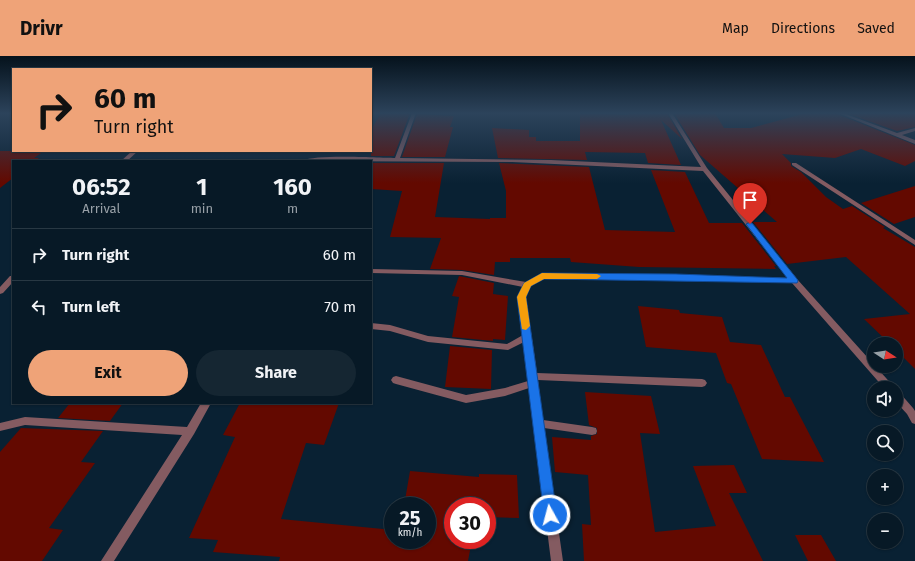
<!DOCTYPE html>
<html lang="en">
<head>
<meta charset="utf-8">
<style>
  body { margin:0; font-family:"Fira Sans",sans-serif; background:#152632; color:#f1f3f6; height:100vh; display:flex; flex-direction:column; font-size:15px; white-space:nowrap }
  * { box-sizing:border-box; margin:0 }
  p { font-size:13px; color:#98a0a7 }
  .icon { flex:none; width:22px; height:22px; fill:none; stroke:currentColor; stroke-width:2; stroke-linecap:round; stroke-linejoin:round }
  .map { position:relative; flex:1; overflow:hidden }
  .drawer { position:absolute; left:12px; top:104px; width:360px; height:244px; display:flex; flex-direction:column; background:#071926; border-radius:0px; box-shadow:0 1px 3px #0004,0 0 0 1px #283843 }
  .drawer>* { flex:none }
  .guide { position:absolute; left:12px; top:12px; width:360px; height:84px; border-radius:0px; box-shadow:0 1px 3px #0004,0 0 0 1px #283843; background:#efa378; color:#111; overflow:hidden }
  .needle { width:26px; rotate:102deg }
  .tools { position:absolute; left:867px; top:281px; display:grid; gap:8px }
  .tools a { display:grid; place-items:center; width:36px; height:36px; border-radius:50%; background:#071926; box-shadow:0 1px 3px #0004,0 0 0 1px #283843; font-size:20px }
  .speed { position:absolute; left:384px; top:441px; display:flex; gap:8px; font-size:20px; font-weight:700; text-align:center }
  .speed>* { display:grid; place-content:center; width:52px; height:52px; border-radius:50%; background:#071926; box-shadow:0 1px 3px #0004,0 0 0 1px #283843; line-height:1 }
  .speed small { font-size:10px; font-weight:400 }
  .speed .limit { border:6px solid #d22; background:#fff; color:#111 }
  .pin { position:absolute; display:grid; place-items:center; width:34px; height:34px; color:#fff; margin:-41px -17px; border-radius:50% 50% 50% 0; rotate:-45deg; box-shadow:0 0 4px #0007 }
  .pin .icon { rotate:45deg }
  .me { position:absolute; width:44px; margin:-22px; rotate:353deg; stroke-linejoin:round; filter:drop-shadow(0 0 3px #0008) }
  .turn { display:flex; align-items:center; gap:14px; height:84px; padding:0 16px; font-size:18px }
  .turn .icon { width:52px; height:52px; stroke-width:2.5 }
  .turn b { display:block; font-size:28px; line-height:34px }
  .eta { display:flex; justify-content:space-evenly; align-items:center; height:68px; text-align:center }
  .eta b { font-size:24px; font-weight:700; line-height:28px }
  .button { display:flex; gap:8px; margin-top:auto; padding:8px 16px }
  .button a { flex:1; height:46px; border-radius:24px; background:#efa378; color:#111; font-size:16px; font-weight:700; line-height:46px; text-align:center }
  .button a+a { background:#152632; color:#f1f3f6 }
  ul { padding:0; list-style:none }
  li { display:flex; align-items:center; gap:12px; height:52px; padding:0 16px; border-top:1px solid #283843 }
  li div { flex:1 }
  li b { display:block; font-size:15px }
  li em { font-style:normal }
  header { display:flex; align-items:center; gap:24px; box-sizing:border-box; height:56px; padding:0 20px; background:#efa378; color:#111 }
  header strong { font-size:19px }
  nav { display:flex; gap:22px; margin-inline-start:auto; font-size:14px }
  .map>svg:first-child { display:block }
  .building { fill:#630900 }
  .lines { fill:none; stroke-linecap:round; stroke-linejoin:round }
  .minor { fill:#845b61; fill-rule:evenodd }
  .route { fill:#1a73e8; stroke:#114b97 }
  .slow { fill:#f59e0b }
</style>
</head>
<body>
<header>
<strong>Drivr</strong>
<nav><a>Map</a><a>Directions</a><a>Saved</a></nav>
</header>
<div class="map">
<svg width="915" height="505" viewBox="0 0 915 505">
  <rect width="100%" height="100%" fill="#092133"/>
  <!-- building -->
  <path class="building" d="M381 57H410L394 100H371V95H366H371V74Z
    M580 57 628 59 627 57H667L682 83 661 64 681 109 648 107 645 97 585 96 587 104 498 102 492 72 529 74V81H536V85H580Z
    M674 57H715L724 72H751L806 57H837V58L915 89V105L905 110 861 93 835 102 782 98 791 107V110L801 116 826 141 843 153 852 150 885 171 883 172 915 191V313L896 294V288H890L864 263 910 258 846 201 787 208 753 166H777L700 99Z
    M846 57H915V71L897 75Z
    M417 58 454 60 450 71H453L445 101H402Z
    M0 95H44L34 102H39L35 105H13V122L0 132Z
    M371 107H444L435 161 490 163V162H506V135L499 107 589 111 605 174 675 176 651 114 685 116 709 167H742L776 210H774L776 213 639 211 571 206 570 202H510V206H495L494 219 462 214 430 213 441 182 390 181 402 135 371 133Z
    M915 130V161L894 168 861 147Z
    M459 220 494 227 493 238 508 240 505 284 493 283V285L452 281 459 241 452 240Z
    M638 250 679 254 680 257 722 261 730 286 761 289 785 341H790L824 406 762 403 731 328 727 327 716 297 646 291Z
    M450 290 492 294 491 333 445 331Z
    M585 336 651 340 660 378 640 377 655 476 716 470 693 410 734 409 747 437H729L763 505H584L582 468 591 469 588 419 555 416 552 381 591 384V380L597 378V372L589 369Z
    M70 347H123L110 365 58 362Z
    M240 347H339L324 389 306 387 281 463 393 474V484H427V450H404L410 415 479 421V418L517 419 519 462 487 461V450H453V484H472L468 505H279L280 501 213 496 218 484 189 482 235 381 223 379Z
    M21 372 103 375 81 406 95 407 49 472 63 474 42 505H0V396Z
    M795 479H821L836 505H808Z"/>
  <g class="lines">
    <!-- minor -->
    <path class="minor" d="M412 57H416L400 102 551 104 701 111 668 57H672L707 112 797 223 895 332H884L792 227 677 223 543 222 530 230 526 241 537 317 702 323 705 324 707 327 705 330 702 331 538 324 543 364 592 371 596 372 597 375 596 378 592 379 544 372 563 505H551L529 332 505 340 466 347 396 328 393 327 391 324 393 321 396 320 466 339 505 332 528 325 524 286 508 294 428 286 390 275 371 273V267L390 269 428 280 507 288 523 279 518 241 523 231 462 219 371 217V213L462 215 526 226 542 218 677 219 788 222 703 115 512 106 303 105C314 98 378 102 395 102Z
      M838 57H843L897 77 915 72V75L902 79 915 84V88Z
      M132 95H138L127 105H121Z
      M792 107H796L915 184V189L792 109Z
      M10 220H13V226L3 237 0 238V231Z
      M896 335 899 336 913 352 915 355V368L912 367 907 358 896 346Z
      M201 347H211L194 378 114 505H101L182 379 25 369 0 375V367L25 361 187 371Z"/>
  </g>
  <!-- sky -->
  <linearGradient id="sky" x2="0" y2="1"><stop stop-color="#05121c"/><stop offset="0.45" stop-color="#2c435b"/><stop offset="1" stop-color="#2c435b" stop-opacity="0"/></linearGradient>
  <rect width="915" height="127" fill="url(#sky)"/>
  <!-- route -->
  <path class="route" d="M750 166 752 167 797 223 798 225 797 227 544 223 531 230 526 241 557 459 555 464 550 466 546 464 544 459 517 241 524 227 542 217 676 218 787 222 746 168Z"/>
  <!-- slow -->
  <path class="slow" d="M542 217 597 218 601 220 597 223H544L531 230 526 241 530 270 526 274 522 273 517 241 524 227Z"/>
</svg>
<div class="tools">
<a><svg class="needle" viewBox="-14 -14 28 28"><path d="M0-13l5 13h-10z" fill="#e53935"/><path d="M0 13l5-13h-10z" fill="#98a0a7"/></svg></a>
<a><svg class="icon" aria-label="sound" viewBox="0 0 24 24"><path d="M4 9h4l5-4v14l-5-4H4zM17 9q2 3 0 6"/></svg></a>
<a><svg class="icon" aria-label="search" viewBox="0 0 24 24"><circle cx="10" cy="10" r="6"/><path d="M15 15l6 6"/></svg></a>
<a>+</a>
<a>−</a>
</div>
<div class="speed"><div>25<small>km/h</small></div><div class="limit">30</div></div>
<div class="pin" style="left:750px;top:168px;background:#d93025"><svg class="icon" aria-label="arrive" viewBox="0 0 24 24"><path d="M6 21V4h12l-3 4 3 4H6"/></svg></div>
<svg class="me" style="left:550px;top:459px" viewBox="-20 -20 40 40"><circle r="17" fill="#1a73e8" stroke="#fff" stroke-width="3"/><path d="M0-11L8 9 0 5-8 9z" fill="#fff"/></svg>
<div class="guide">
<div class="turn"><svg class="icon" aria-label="right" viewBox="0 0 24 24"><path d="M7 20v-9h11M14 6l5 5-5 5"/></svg><div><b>60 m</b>Turn right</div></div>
</div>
<section class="drawer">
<div class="eta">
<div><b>06:52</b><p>Arrival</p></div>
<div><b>1</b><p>min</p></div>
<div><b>160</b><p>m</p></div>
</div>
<ul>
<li><svg class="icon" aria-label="right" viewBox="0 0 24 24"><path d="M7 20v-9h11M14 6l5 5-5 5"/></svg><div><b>Turn right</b></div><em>60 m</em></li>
<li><svg class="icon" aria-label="left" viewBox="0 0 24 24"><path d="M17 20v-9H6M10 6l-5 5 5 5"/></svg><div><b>Turn left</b></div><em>70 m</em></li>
</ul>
<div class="button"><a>Exit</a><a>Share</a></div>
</section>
</div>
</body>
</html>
